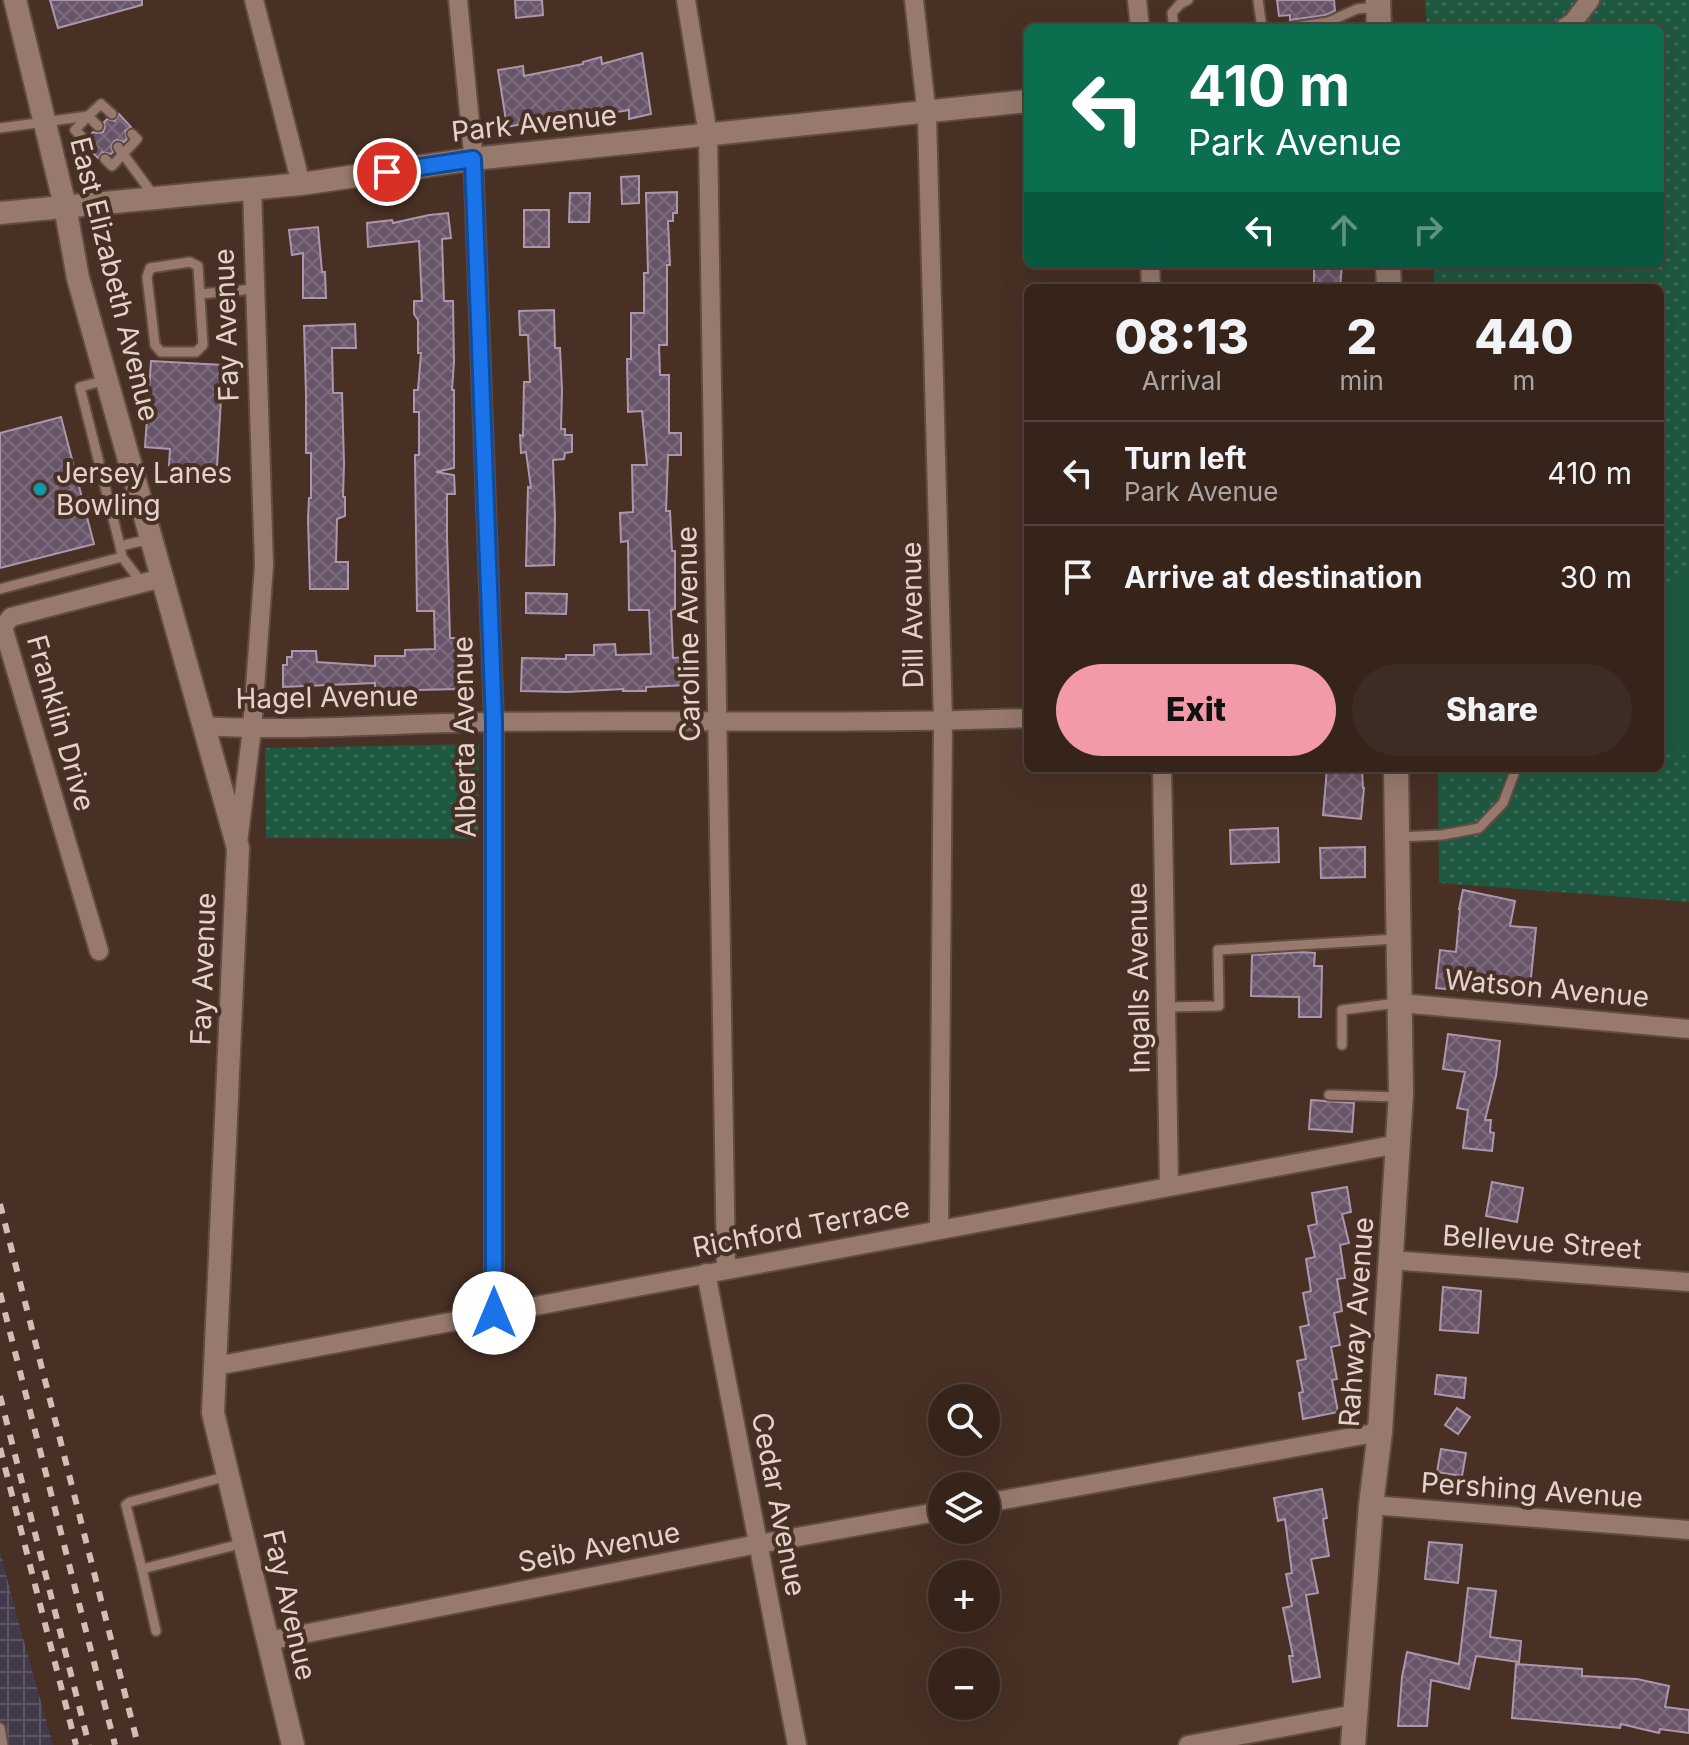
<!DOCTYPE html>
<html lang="en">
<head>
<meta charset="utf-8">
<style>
  body { margin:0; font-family:Inter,sans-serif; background:#3d2c24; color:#f1f3f6; height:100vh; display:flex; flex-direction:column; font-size:30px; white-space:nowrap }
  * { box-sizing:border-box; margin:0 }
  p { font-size:26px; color:#aaa4a3 }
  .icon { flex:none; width:44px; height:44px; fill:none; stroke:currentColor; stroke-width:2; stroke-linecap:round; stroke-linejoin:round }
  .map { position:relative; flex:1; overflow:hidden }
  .panel { position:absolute; left:1024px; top:284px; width:640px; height:488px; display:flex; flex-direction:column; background:#36241b; border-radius:12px; box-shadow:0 8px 32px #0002,0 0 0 2px #50413a }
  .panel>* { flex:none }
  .hud { position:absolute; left:1024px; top:24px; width:640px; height:244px; border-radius:12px; box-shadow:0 8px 32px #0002,0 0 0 2px #50413a; background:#0b6e4f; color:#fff; overflow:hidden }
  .buttons { position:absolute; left:928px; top:1384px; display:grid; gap:16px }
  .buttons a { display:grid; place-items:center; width:72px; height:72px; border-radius:50%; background:#36241b; box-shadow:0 8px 32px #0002,0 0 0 2px #50413a; font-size:40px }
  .pin { position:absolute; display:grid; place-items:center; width:68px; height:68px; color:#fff; margin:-34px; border:4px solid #fff; border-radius:50%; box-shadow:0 2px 8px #0007 }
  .me { position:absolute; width:88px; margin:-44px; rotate:0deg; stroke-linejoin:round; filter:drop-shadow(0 0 6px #0008) }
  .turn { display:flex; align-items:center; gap:28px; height:168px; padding:0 32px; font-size:36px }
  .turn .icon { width:104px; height:104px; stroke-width:2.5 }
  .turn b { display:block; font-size:56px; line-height:68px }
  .lanes { display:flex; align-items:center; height:76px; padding:0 32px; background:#0003; justify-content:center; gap:40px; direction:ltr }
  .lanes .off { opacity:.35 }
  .eta { display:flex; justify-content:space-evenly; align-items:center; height:136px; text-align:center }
  .eta b { font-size:48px; font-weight:800; line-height:56px }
  .button { display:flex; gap:16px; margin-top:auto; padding:16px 32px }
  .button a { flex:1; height:92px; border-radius:48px; background:#f39aa8; color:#111; font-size:32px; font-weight:800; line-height:92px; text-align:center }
  .button a+a { background:#3d2c24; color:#f1f3f6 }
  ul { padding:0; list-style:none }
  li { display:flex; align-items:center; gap:24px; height:104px; padding:0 32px; border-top:2px solid #50413a }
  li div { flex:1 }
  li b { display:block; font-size:30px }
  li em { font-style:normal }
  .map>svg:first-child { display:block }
  .industrial { fill:url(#industrial-grid) }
  .park { fill:url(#park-dots) }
  .pitch { fill:#1f5840 }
  .building { fill:url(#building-cross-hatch); stroke:#ad96ad; stroke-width:2 }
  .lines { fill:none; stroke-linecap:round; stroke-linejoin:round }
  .service-casing { stroke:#614c42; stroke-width:13 }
  .minor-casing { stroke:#614c42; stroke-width:22 }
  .tertiary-casing { stroke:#614c42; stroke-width:26 }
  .secondary-casing { stroke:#614c42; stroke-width:28 }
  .service { stroke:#977a6d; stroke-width:9 }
  .minor { stroke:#977a6d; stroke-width:18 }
  .tertiary { stroke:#977a6d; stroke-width:22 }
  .secondary { stroke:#977a6d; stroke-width:24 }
  .rail { stroke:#d1bfb7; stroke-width:6; stroke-dasharray:10 10; stroke-linecap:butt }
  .route-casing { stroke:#114b97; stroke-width:20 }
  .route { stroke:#1a73e8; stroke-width:14 }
  .culture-dot { fill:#0f9aa8; stroke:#483024; stroke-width:3 }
  .labels { text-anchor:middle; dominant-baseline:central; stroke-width:8; stroke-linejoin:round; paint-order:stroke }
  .street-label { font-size:28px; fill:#e4d3cc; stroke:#483024 }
  .poi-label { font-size:28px; fill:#e4d3cc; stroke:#483024; text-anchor:start }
</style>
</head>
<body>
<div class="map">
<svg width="1689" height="1745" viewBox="0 0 1689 1745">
  <defs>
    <pattern id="industrial-grid" width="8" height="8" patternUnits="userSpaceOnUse" patternTransform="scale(2)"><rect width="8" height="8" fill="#423a4a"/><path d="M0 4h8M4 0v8" fill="none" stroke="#5d5663"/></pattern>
    <pattern id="park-dots" width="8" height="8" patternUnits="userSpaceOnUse" patternTransform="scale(2)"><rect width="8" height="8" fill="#1f5840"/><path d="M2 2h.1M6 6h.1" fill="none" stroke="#3f6f5a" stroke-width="1.8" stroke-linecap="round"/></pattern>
    <pattern id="building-cross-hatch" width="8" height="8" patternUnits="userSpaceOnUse" patternTransform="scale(2)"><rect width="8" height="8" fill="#685468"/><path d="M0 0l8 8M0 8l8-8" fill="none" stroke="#7d6c7c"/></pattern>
  </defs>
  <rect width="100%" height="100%" fill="#483024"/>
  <!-- industrial -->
  <path class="industrial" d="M0 1552 21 1631 53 1745H0Z"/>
  <!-- park -->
  <path class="park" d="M1425 0H1689V902L1439 883 1438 768H1660V288H1434V264H1660V28H1427Z
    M479 744 478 839 266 838 265 748Z"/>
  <!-- pitch -->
  <path class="pitch" d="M1689 572V754L1684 755 1660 749V594Z"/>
  <!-- building -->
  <path class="building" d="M50 0H142V5L58 28Z
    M515 0H542L543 15 516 18Z
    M1277 0H1334L1335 11 1326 15 1290 20V15L1279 16Z
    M642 53 651 114 629 119V110L587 117 586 111 529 121V123L507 127 498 70 523 66 524 76 583 64V62L601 57 602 64Z
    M119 114 131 127 125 131 127 139 124 142 118 140 114 141 111 147 113 152 111 154 102 152 98 158 86 146 91 142 90 135 93 132 97 133 103 132 105 127 104 122 107 119 115 121Z
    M639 176V203L622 204 621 177Z
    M677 192V213H673V221H668L670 265H667V345H659L660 375H669V433H681V455H668L666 511H670L672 551H675V609L671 610 673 658 686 657 688 685 646 687V691H623V689L567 692 521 691 522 658 566 659V655H594V645L615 644 616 655 651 654 649 610H629L628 541 621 542 620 513 633 512 632 465H647L642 411 628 412 627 359H631V313H644V273H648L646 193Z
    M570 193H590L589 222H569Z
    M524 210H549V247H524Z
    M448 213 451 238 442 239 444 301H453L454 362 452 390H454V468L436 472 454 475 455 494H447V537L450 638H463V659L456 660 459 689 375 691V683L283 687V665H287V657H292V651H316L317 662 375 666V656H405V650L435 649 434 611H417L415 455H419V412H414V390H418L421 353H418V320L414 314V301H422L419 241 368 247 367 223 392 220 393 223 429 215Z
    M318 227 322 272H325L326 298H303V253L292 255 289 230Z
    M1314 264H1342L1340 288H1314Z
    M554 310 555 348H560L562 390 561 429H565V435H572V452L565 453 564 459 553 460 555 518 554 565 526 566 528 487 531 488 526 452 521 453 520 435 523 436 524 382H530L528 335H520L519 311Z
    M355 324 356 348H332L333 393H342L344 464 343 497H345V516L337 519 336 562H348V589H310L308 519 309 498H311V453H306V394L304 326Z
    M151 361 223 365 216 484 168 481 170 449 145 447Z
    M61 417 94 544 0 568V433Z
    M526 593 567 594 566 614 526 613Z
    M1327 768H1362L1363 788H1364L1361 819 1323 815Z
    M1278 828 1279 862 1231 864 1230 830Z
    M1365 847V877L1321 878 1320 848Z
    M1463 890 1515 901 1510 926 1536 928 1529 997 1436 988 1440 950 1456 952 1460 909H1459Z
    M1301 952 1315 953 1314 966H1322L1321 1017H1299V997L1251 996 1252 955Z
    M1448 1034 1500 1041 1496 1076 1485 1120H1491L1490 1132 1494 1133 1492 1151 1463 1148 1468 1110 1457 1108 1465 1072 1443 1069Z
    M1311 1100 1354 1103 1352 1132 1309 1129Z
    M1492 1182 1523 1188 1517 1222 1486 1216Z
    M1347 1187 1351 1212 1342 1214 1349 1243 1340 1245 1345 1278 1337 1279 1342 1311 1334 1313 1340 1345 1331 1347 1337 1379 1332 1380 1338 1412 1303 1419 1299 1393 1303 1392 1297 1361 1306 1359 1300 1327 1309 1325 1303 1293 1311 1291 1306 1259 1315 1257 1308 1226 1317 1224 1312 1193Z
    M1443 1287 1481 1291 1478 1333 1440 1330Z
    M1437 1375 1466 1378 1464 1398 1435 1394Z
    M1457 1408 1470 1417 1458 1434 1445 1425Z
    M1441 1449 1466 1453 1462 1476 1437 1472Z
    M1322 1489 1327 1518 1323 1519 1329 1556 1311 1559 1318 1593 1306 1595 1320 1677 1293 1682 1289 1656H1293L1283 1608 1292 1606 1286 1574 1292 1573 1285 1519 1278 1521 1274 1498Z
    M1429 1542 1462 1545 1458 1583 1425 1579Z
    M1468 1588 1496 1591 1490 1637 1521 1641 1519 1662 1476 1656 1469 1689 1431 1680 1427 1726H1398L1402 1677 1407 1652 1459 1664Z
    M1516 1664 1582 1669V1676L1637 1679 1669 1686 1665 1707 1689 1710V1733L1660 1729 1659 1733 1621 1724 1620 1728 1512 1718Z"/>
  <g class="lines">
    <!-- service casing -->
    <g class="service-casing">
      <path id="service" d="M1258 0 1262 28
        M1174 28 1172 13 1180 4 1188 0
        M1288 28 1328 22 1357 9 1377 7
        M0 128 88 116 101 104 112 114
        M84 139 75 130 88 116 98 126
        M118 147 154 196
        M105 159 112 166 137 139 132 134
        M190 262 198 266 203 345 196 352H161L155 345 147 277 150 268Z
        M200 294 254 289
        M106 380 80 387 120 546 151 539
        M122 557 142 583
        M0 589 122 557 120 546
        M1399 837 1442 835 1479 828 1503 803 1514 774 1513 768
        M1166 1007 1219 1006 1218 950 1396 939
        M1342 1045V1010L1397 1003
        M1329 1095 1398 1097
        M142 1569 126 1505 130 1502 228 1476
        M156 1631 142 1569 244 1543
        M0 1728 3 1745"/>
    </g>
    <!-- minor casing -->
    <g class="minor-casing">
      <path id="minor" d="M254 0 301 184
        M458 0 473 153 494 722V1313
        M686 0 708 135 726 1270
        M914 0 927 116 943 721 939 1230
        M1137 0 1140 28
        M1564 28 1573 22 1590 0
        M1150 264 1151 288
        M204 726C300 732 398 723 494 722 672 719 850 725 1028 718
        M1162 768 1169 1186
        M238 843 252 729 264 565 252 188
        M99 951 3 627 11 617 162 578
        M1400 1003 1689 1029
        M1390 1260 1689 1282
        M706 1273 797 1745
        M216 1366 1398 1144
        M986 1503 1380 1432
        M1371 1505 1689 1530
        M268 1641 758 1544 942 1511
        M1188 1745 1355 1714"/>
    </g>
    <!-- tertiary casing -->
    <g class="tertiary-casing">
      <path id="tertiary" d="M15 0 65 206 78 278 238 848 213 1413 293 1745
        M0 213 301 184 473 159 1028 101"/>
    </g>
    <!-- secondary casing -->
    <g class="secondary-casing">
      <path id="secondary" d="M1378 0 1379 28
        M1388 264 1389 288
        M1353 1745 1371 1505 1380 1432 1401 1093 1396 768"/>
    </g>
    <!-- service -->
    <use href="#service" class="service"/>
    <!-- minor -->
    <use href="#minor" class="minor"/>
    <!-- tertiary -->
    <use href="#tertiary" class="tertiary"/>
    <!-- secondary -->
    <use href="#secondary" class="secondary"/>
    <!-- rail -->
    <path class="rail" d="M0 1204 138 1745
      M0 1293 115 1745
      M0 1396 89 1745
      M0 1448 76 1745"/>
  </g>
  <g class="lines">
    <!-- route casing -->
    <g class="route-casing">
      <path id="route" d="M387 172 473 159 494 722V1313"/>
    </g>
    <!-- route -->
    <use href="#route" class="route"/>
  </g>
  <!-- markers -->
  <circle class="culture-dot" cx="40" cy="489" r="8"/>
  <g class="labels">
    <!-- street labels -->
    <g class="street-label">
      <text transform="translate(534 123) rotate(-6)">Park Avenue</text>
      <text transform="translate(115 279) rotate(76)">East Elizabeth Avenue</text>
      <text transform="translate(226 325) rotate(-92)">Fay Avenue</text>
      <text transform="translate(912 615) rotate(-91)">Dill Avenue</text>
      <text transform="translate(688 634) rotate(-91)">Caroline Avenue</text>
      <text transform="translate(327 697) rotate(-1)">Hagel Avenue</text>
      <text transform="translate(61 723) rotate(74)">Franklin Drive</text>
      <text transform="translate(464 737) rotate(-91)">Alberta Avenue</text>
      <text transform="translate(203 969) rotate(-88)">Fay Avenue</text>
      <text transform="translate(1138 978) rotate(-91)">Ingalls Avenue</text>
      <text transform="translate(1547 988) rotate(5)">Watson Avenue</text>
      <text transform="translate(801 1227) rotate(-11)">Richford Terrace</text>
      <text transform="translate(1542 1242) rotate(4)">Bellevue Street</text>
      <text transform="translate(1356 1322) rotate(-86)">Rahway Avenue</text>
      <text transform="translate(1532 1490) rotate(4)">Pershing Avenue</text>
      <text transform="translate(779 1504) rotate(79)">Cedar Avenue</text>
      <text transform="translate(599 1547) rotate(-11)">Seib Avenue</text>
      <text transform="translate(290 1605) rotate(77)">Fay Avenue</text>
    </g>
    <!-- poi labels -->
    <g class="poi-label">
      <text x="56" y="473">Jersey Lanes<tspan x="56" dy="32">Bowling</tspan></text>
    </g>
  </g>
</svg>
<div class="buttons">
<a><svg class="icon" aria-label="search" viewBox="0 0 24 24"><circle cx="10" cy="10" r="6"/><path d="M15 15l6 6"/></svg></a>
<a><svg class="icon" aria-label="layers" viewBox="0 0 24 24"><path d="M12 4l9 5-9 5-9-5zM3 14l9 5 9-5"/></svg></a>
<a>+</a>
<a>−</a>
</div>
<div class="pin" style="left:387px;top:172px;background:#d93025"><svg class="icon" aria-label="arrive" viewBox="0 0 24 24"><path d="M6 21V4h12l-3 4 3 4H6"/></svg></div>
<svg class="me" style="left:494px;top:1313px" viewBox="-20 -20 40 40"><circle r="19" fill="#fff"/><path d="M0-13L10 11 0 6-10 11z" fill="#1a73e8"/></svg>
<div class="hud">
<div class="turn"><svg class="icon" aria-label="left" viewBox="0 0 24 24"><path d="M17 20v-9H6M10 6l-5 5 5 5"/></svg><div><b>410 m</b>Park Avenue</div></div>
<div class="lanes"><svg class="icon" aria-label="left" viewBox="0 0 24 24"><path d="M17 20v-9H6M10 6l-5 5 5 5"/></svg><svg class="icon off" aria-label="ahead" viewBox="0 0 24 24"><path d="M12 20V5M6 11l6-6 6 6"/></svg><svg class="icon off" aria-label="right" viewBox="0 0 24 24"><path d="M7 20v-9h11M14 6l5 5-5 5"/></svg></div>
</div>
<section class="panel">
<div class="eta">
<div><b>08:13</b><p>Arrival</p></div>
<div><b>2</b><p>min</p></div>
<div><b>440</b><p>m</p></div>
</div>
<ul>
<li><svg class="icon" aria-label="left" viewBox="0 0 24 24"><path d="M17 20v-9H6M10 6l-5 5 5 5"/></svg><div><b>Turn left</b><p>Park Avenue</p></div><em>410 m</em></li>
<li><svg class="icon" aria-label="arrive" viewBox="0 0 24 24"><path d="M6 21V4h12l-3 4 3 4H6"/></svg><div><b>Arrive at destination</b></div><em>30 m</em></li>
</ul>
<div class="button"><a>Exit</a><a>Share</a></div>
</section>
</div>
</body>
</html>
